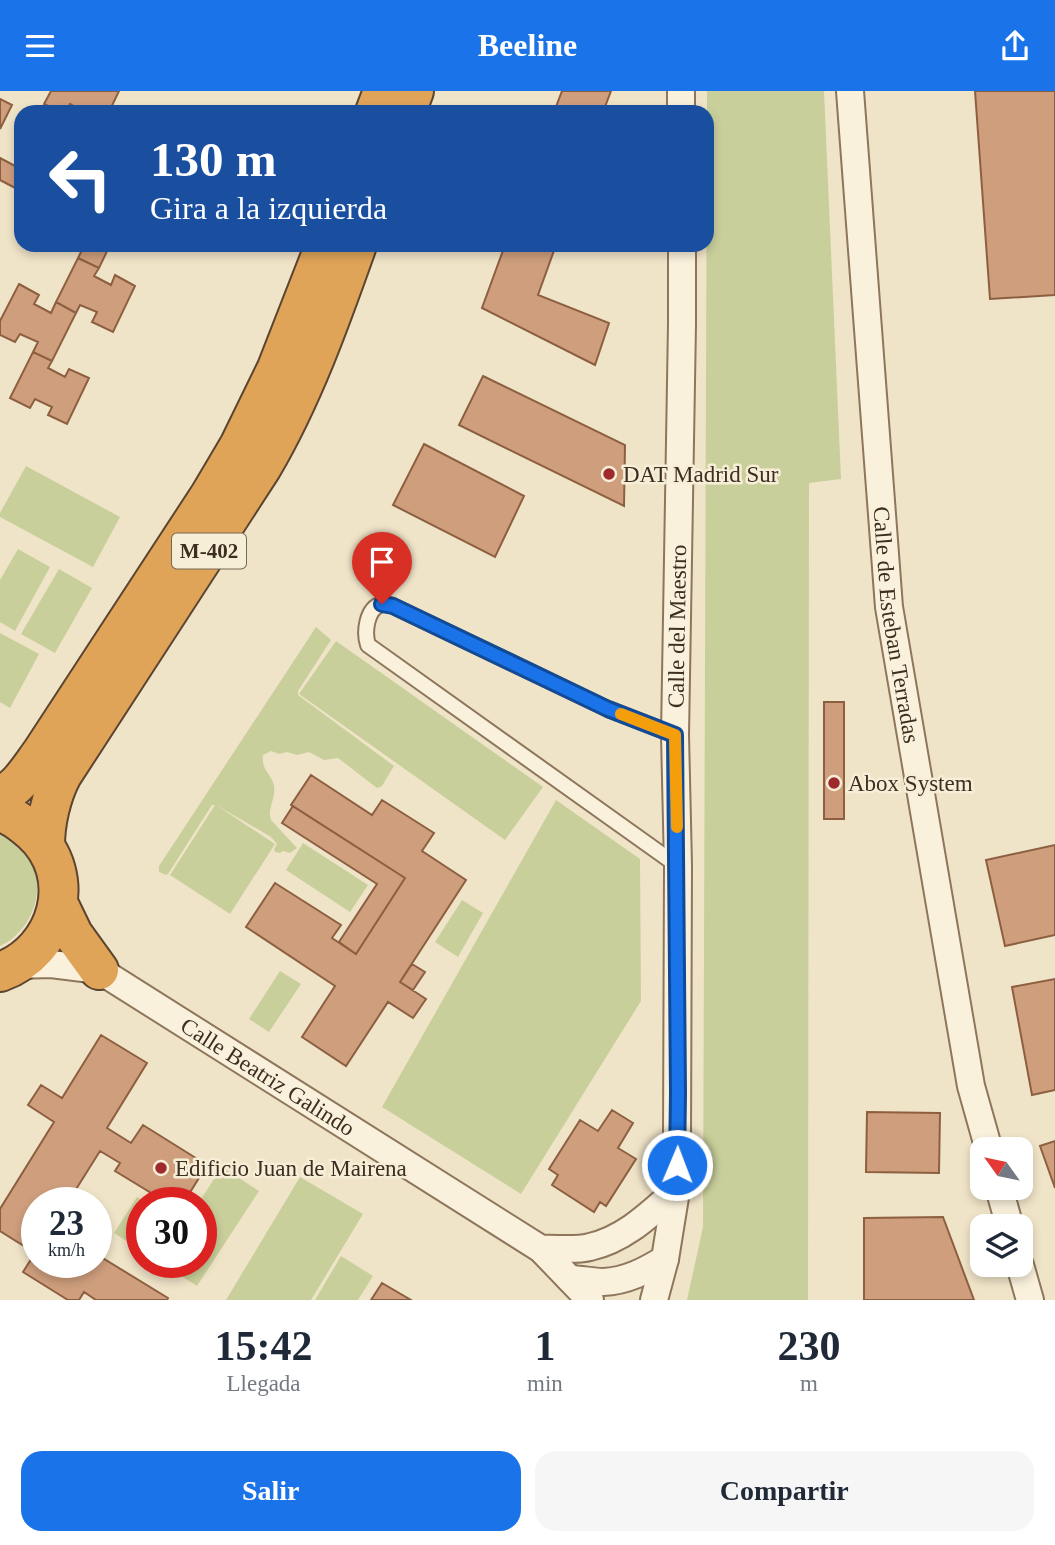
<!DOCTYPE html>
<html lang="es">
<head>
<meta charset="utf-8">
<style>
  body { margin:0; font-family:"Times New Roman",serif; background:#f6f6f7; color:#1f2937; height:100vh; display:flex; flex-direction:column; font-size:26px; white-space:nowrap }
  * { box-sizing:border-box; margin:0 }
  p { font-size:23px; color:#747a83 }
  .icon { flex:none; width:38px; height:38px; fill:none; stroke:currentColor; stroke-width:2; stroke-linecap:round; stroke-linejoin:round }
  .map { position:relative; height:1209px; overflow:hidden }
  .details { display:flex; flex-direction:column; background:#fff; flex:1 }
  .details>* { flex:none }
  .hud { position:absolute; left:14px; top:14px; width:700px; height:147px; border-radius:21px; box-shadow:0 4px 10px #0003; background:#1a4fa0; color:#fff; overflow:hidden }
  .needle { width:46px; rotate:303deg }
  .fabs { position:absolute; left:970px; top:1046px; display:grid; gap:14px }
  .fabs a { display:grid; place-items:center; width:63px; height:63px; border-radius:14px; background:#fff; box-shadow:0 4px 10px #0003; font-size:35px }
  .speed { position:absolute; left:21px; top:1096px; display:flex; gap:14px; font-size:35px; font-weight:700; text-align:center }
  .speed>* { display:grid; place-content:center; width:91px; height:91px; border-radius:50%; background:#fff; box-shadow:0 4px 10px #0003; line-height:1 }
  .speed small { font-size:18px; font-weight:400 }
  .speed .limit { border:10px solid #d22; background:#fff; color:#111 }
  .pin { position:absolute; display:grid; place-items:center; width:60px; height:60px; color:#fff; margin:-72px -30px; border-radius:50% 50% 50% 0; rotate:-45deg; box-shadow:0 0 7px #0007 }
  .pin .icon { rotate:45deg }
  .me { position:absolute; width:77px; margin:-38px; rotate:1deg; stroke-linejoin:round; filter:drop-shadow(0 0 5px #0008) }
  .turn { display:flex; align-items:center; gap:24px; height:147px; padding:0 21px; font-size:32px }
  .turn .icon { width:91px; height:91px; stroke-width:2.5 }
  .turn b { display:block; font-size:49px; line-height:60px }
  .eta { display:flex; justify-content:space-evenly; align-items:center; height:119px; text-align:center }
  .eta b { font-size:42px; font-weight:700; line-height:49px }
  .action { display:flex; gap:14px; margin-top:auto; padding:14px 21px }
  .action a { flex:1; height:80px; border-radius:21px; background:#1a73e8; color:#fff; font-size:28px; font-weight:700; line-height:80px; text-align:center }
  .action a+a { background:#f6f6f7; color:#1f2937 }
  header { display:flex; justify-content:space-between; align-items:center; height:91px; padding:0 21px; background:#1a73e8; color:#fff; font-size:32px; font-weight:700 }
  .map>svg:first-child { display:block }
  .green { fill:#c9cf9b }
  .building { fill:#cf9f7d; stroke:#8d5f41; stroke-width:2 }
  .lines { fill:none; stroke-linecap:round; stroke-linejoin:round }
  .lane-casing { stroke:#8d765c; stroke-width:18 }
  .street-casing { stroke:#8d765c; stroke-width:30 }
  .highway-casing { stroke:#5b4430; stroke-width:42 }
  .lane { stroke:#faf1dc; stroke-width:14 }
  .street { stroke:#faf1dc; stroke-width:26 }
  .highway { stroke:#e0a458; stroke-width:38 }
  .route-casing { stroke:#114b97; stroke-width:18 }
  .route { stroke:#1a73e8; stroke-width:12 }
  .slow { stroke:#f59e0b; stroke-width:12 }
  .poi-dot { fill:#9e2a2b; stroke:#f7eed8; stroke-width:2.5 }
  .labels { text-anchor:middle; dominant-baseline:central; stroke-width:5; stroke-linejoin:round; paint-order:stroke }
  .shield { fill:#f7eed8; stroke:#756857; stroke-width:2 }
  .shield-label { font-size:21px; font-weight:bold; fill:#3d2e20 }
  .poi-label { font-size:23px; fill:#3d2e20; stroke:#f7eed8; text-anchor:start }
  .street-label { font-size:23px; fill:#3d2e20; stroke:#f7eed8 }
</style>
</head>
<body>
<header><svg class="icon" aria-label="menu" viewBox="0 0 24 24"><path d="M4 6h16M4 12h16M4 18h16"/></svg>Beeline<svg class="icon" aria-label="share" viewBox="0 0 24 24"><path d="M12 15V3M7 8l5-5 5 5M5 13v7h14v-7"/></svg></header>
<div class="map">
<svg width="1055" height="1209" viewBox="0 0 1055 1209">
  <rect width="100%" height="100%" fill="#f0e4c8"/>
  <!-- green -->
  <path class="green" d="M707 0H824L841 388 809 392 808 1209H687L703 1136Z
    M26 375 120 426 93 476 0 426V422Z
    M18 458 50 476 15 540 0 531V489Z
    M59 478 92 497 55 562 21 543Z
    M316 536 331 549 298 600V604L394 675 382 695 377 697 338 667 324 669 309 661 297 664 287 661 279 663 271 660 263 664C261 680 272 683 274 695 276 707 267 718 271 729L297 757 290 762 283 760 280 762 275 761 274 758 277 753 271 746 216 714 275 753 230 823 170 784 215 714H212L168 783 166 784 159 781V775Z
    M0 542 39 563 10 617 0 611Z
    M336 550 543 696 505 749 299 603Z
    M556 709 640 768 641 910 521 1103 382 1016Z
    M0 739C7 744 17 749 22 756 46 782 40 824 14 846 10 850 5 852 0 855Z
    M303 752 368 794 350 821 286 779Z
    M462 809 483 822 458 866 435 851Z
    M280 880 301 893 269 941 249 928Z
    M222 1076 259 1100 197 1195 159 1171H201V1111H199Z
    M300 1086 363 1123 311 1209H226Z
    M137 1106 146 1111H142V1160L114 1142Z
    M341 1165 373 1185 358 1209H315Z"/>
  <!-- building -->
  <path class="building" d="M51 0H119L109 21H84L70 13 66 21H62L44 13Z
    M562 0H611L603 21H554Z
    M975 0H1055V204L990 208Z
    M0 8 12 14 0 38Z
    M0 67 21 78V100L0 89Z
    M72 154H110L99 177 78 167 82 159Z
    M505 154H556L538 204 609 232 595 274 482 217Z
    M78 167 99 177 94 185 111 194 115 184 135 195 113 241 92 231 97 221 80 214 76 222 56 211Z
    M19 193 39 204 34 213 51 222 56 211 76 222 52 270 33 261 38 251 20 243 15 251 0 244V230Z
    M33 261 52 270 48 277 65 286 69 278 89 287 67 333 48 324 52 316 35 308 30 317 10 307Z
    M483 285 625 354 624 415 459 334Z
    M424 353 524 405 495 466 393 414Z
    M824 611H844V728H824Z
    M311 684 372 724 382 709 434 742 422 760 466 789 400 891 426 908 413 927 388 911 346 975 302 946 335 895 246 836 275 792 341 834 332 847 356 863 405 787 291 714Z
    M293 715 405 787 356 863 339 851 377 793 282 732Z
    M1055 754V844L1005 855 986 769Z
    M412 873 425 881 413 899 400 891Z
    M412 873 425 881 413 899 400 891Z
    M1055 888V999L1032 1004 1012 896Z
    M101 944 147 972 107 1037 131 1052 143 1034 207 1074 184 1111H166L115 1080 120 1072 100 1060 68 1111H37V1171H96V1163L168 1207 167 1209H96L84 1201 79 1209H68L23 1181 35 1162 0 1140V1118L54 1031 28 1014 41 994 62 1007Z
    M612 1019 633 1032 618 1057 636 1068 606 1115 600 1111 594 1121 552 1094 558 1084 549 1078 580 1029 598 1040Z
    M867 1021 940 1022 939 1082 866 1081Z
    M1055 1050V1097L1040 1055Z
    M943 1126 974 1209H864V1127Z
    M382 1192 411 1209H371Z"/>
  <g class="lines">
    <!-- lane casing -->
    <g class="lane-casing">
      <path id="lane" d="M675 644 608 618 393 515C390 514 385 512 382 513 366 517 364 542 368 554L678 775"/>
    </g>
    <!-- street casing -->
    <g class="street-casing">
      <g id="street">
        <path d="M681 0V21"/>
        <path id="s1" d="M850 0 889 516 971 995 989 1059"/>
        <path id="s2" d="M17 874 51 873 99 879 541 1158 590 1209"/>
        <path d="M999 1097 1010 1136"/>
        <path d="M541 1158C556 1157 575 1160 590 1156 625 1148 650 1123 676 1100"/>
        <path d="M1020 1174 1030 1209"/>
        <path d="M570 1188C581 1188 592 1191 603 1191 627 1190 645 1180 665 1168"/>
        <path id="s3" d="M654 1209 665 1168 676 1100 677 1048 678 775 675 644 682 233V154"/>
      </g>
    </g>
    <!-- highway casing -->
    <g class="highway-casing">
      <path id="highway" d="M375 21 383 0
        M406 21 414 0
        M0 705C19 697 30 677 42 661L210 404 239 355 277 277 325 154
        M0 721C12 724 23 733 32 741 80 784 59 860 0 881
        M45 755C45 732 51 705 62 684L262 376C303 306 330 230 357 154
        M58 812 73 843 99 879"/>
    </g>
    <!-- lane -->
    <use href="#lane" class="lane"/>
    <!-- street -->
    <use href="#street" class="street"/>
    <!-- highway -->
    <use href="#highway" class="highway"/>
  </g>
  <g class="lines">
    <!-- route casing -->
    <g class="route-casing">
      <path id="route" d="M382 513 393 515 608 618 675 644 678 1002 677 1074"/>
    </g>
    <!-- route -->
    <use href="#route" class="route"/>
    <!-- slow -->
    <path class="slow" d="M621 623 675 644 677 736"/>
  </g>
  <!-- markers -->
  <g class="poi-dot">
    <circle cx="609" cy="383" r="7"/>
    <circle cx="834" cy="692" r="7"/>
    <circle cx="161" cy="1077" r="7"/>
  </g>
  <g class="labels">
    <!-- shield labels -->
    <rect class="shield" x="172" y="442.5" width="74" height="35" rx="5"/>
    <g class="shield-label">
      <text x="209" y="460">M-402</text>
    </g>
    <!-- poi labels -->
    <g class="poi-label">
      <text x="623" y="383">DAT Madrid Sur</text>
      <text x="848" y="692">Abox System</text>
      <text x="175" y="1077">Edificio Juan de Mairena</text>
    </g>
    <!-- street labels -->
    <g class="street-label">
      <text stroke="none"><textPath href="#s1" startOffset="536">Calle de Esteban Terradas</textPath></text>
      <text stroke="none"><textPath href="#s3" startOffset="676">Calle del Maestro</textPath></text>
      <text stroke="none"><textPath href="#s2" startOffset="282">Calle Beatriz Galindo</textPath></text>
    </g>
  </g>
</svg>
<div class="fabs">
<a><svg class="needle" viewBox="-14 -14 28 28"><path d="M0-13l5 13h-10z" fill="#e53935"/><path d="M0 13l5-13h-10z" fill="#747a83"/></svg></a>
<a><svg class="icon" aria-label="layers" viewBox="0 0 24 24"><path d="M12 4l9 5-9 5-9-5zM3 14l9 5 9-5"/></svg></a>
</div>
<div class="speed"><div>23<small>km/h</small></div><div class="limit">30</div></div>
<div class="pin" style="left:382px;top:513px;background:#d93025"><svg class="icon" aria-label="arrive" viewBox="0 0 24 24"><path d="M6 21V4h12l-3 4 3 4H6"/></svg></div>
<svg class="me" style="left:677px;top:1074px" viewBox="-20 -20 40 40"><circle r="17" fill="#1a73e8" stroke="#fff" stroke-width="3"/><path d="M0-11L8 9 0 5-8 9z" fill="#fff"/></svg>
<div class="hud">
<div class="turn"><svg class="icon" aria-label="left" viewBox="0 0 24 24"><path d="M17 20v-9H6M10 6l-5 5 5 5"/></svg><div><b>130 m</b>Gira a la izquierda</div></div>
</div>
</div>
<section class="details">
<div class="eta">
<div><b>15:42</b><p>Llegada</p></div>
<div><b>1</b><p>min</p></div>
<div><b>230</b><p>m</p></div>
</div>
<div class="action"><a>Salir</a><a>Compartir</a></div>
</section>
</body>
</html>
